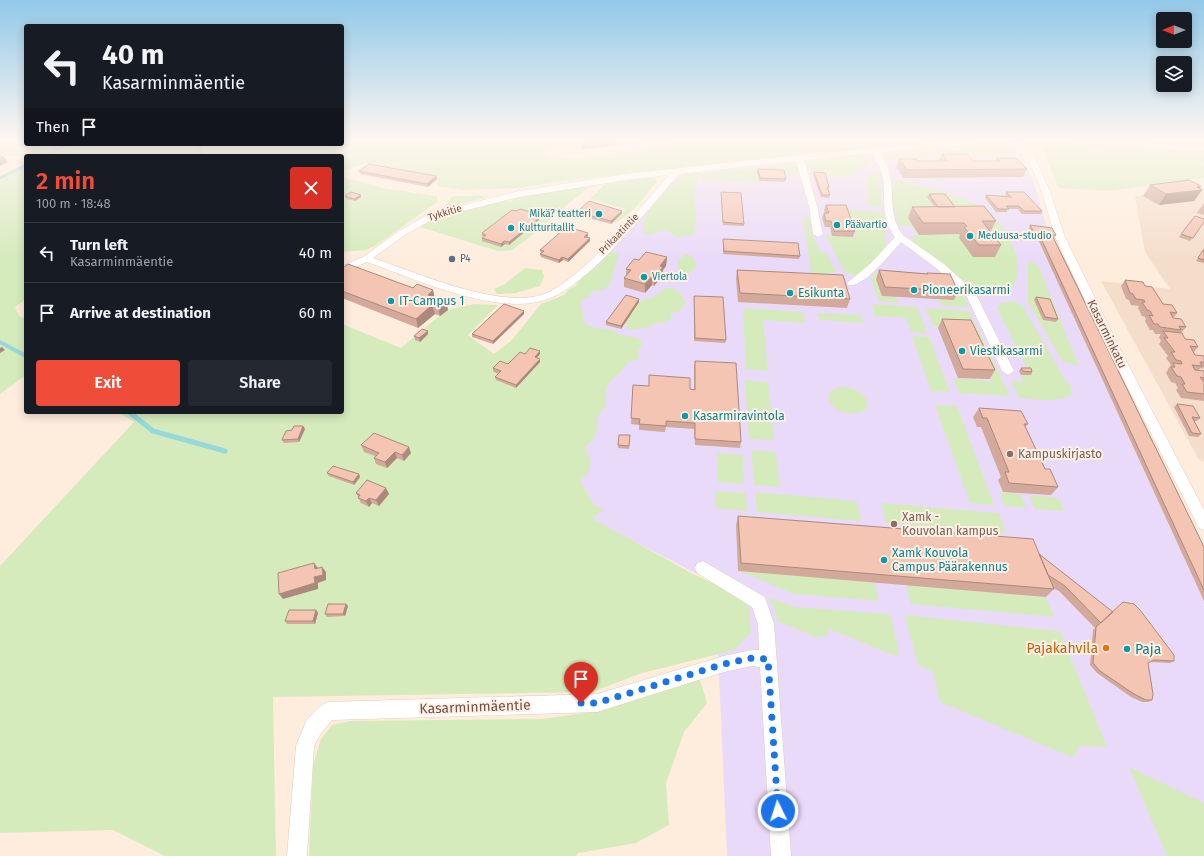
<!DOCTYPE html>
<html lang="en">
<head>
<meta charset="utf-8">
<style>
  body { margin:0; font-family:"Fira Sans",sans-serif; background:#242831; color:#f1f3f6; height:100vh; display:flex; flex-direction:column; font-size:15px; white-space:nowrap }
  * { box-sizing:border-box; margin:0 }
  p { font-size:13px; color:#9ea1a6 }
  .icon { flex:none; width:22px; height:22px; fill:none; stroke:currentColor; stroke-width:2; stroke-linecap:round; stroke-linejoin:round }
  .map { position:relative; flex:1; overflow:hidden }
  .sheet { position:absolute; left:24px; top:154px; width:320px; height:260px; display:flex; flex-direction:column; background:#171b24; border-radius:4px; box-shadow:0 2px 10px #0003 }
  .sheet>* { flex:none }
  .guide { position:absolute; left:24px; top:24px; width:320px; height:122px; border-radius:4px; box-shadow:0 2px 10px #0003; background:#171b24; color:#f1f3f6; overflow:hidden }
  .needle { width:26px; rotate:270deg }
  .controls { position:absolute; left:1156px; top:12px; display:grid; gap:8px }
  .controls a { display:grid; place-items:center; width:36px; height:36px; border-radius:4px; background:#171b24; box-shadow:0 2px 10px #0003; font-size:20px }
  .pin { position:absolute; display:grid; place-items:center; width:34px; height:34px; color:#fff; margin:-41px -17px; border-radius:50% 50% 50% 0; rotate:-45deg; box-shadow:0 0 4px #0007 }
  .pin .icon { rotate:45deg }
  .me { position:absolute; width:44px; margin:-22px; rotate:356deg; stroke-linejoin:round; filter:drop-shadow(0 0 3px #0008) }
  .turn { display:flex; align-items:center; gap:14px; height:84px; padding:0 12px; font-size:18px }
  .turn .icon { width:52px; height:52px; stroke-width:2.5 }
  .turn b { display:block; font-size:28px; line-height:34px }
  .then { display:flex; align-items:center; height:38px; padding:0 12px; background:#0003; gap:8px; font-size:15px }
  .round { display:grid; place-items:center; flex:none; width:42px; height:42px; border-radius:4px; background:#242831 }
  .overview { display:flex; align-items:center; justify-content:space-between; height:68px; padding:0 12px }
  h1 { font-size:24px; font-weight:600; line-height:30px; color:#f04c3a }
  .action { display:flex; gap:8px; margin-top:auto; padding:8px 12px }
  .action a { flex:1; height:46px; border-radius:4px; background:#f04c3a; color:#fff; font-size:16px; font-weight:600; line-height:46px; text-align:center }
  .action a+a { background:#242831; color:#f1f3f6 }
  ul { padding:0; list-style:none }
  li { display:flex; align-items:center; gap:12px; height:60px; padding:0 12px; border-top:1px solid #363941 }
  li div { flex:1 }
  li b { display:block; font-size:15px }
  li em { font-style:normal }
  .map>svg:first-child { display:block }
  .residential { fill:#f5ddcb }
  .education { fill:#eadaf9 }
  .green { fill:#d5ebbc }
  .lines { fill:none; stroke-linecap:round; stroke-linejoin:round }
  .stream-far2 { stroke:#97d8da; stroke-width:3 }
  .stream-far1 { stroke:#97d8da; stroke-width:4 }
  .stream { stroke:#97d8da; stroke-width:5 }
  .street-casing { stroke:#e4c9bc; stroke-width:1 }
  .street { fill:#fff; fill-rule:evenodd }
  .wall { fill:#d2a99a }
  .shaded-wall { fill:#ab8a7d }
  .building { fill:#f4c5b3; stroke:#ab8a7d }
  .route { stroke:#1a73e8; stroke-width:7; stroke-dasharray:0 12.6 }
  .culture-dot { fill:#0f9aa8; stroke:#fff1e5; stroke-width:1.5 }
  .service-dot { fill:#5c6f8a; stroke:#fff1e5; stroke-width:1.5 }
  .education-dot { fill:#8d6e63; stroke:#fff1e5; stroke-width:1.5 }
  .food-dot { fill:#e8710a; stroke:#fff1e5; stroke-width:1.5 }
  .labels { text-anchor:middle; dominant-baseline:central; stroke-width:4; stroke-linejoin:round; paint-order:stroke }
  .far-street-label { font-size:10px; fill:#745045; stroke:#fff1e5 }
  .far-culture-label { font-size:10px; fill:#0d838f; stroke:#fff1e5; text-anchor:start }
  .far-service-label { font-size:10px; fill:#4e5e75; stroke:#fff1e5; text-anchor:start }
  .culture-label { font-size:12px; fill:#0d838f; stroke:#fff1e5; text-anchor:start }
  .street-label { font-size:12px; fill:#745045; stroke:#fff1e5 }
  .education-label { font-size:12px; fill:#785e54; stroke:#fff1e5; text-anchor:start }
  .near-food-label { font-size:14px; fill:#c56008; stroke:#fff1e5; text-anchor:end }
  .near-culture-label { font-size:14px; fill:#0d838f; stroke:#fff1e5; text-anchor:start }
  .near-street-label { font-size:14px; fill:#745045; stroke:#fff1e5 }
</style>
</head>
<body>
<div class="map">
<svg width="1204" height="856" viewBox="0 0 1204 856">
  <rect width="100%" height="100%" fill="#feeddd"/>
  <!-- residential -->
  <path class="residential" d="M1204 187V462L1199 460 1101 281 1170 289 1145 252 1135 196Z"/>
  <!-- education -->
  <path class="education" d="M991 141 1014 142 1021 153 1035 186 1046 225 1204 556V856H727L715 583 535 491 559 304 680 175Z"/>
  <!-- green -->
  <path class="green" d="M0 140H26V144H342V140H569L561 145 543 150 553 160 674 147 681 148 682 144 709 140H949L638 172 562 181 518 188 462 190 438 186 435 176 367 163 345 170V178L387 189 437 196V202L375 246 365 250 342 252V156H0Z
    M995 143 1008 157H952L942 147Z
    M1041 145 1204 151V178L1109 191 1059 188Z
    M935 148 943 158 887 160 891 152Z
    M862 155 870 162 849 177H830L821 171H809L807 161Z
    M26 164V299L15 307 20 317 26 318V375L0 394V177Z
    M784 165H797L799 174 758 172 759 181 757 183 701 180 702 175Z
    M700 173 694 192 696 218 694 235 677 237 666 230 648 235 643 234V223L650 209 677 181 686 174Z
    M873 174 880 176 881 205 877 207 868 205 866 180Z
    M650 177 655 178 657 181C644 196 632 217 613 223L626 209 590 199 605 184Z
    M900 181C925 188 973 197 992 215 1000 223 1006 233 1011 243 1019 256 1021 275 1012 289 1002 290 991 292 981 289 963 284 933 257 917 245L910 237 918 235 912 226H900C894 212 890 197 893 182Z
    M588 185V188L562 209 537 207 533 209 548 215 551 219 534 234 512 250 498 251 420 227C443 211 476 208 503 201L511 202 516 198Z
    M453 196H491L446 208 445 205Z
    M846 210 883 212 886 247 858 275 846 274 825 235 856 237Z
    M803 218H809L811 233 821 253H826L837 272H828L831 279 812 278Z
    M612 252 619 253 610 285 600 291H593L588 297 582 300 580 307 583 312 584 323 594 328 613 330 620 335 638 338 643 344 638 350 639 357 635 361H629C617 381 603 377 606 405L596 420C599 433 595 439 585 448 593 462 593 470 580 480L593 504 604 510 593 517 595 520 693 574 748 600 751 632 735 650 642 673 592 692 273 697 276 856H165L113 830 0 833V566L134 422 118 412H342V324L401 348 446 310 474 304 498 305 468 335 494 354 511 341 541 304 564 295 569 289 577 285 579 279 599 265 608 254Z
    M685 254C695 255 693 261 697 267L684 278 678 271V261Z
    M1031 261 1038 265 1079 366 1062 361 1028 302V262Z
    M525 268 542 270 544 277 540 286 516 293 497 294 494 289 505 284Z
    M876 272 944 275 953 283 969 305 966 307 942 306 939 299 877 279 882 296 896 297 899 303 879 301 871 279Z
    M666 288H674L682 295 685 304 680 311 671 313V319L664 323 657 322 650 327 628 330 625 324 636 305 643 300 654 297 660 291Z
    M1013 301 1022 305 1065 380 1071 386 1072 395C1056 403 1037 399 1019 398L1011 381 1024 382 1021 375 1030 374 997 308 1001 303Z
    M871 304 917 307 927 333 911 332 906 318 875 316Z
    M743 308 803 312 805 323 763 320 768 371 746 369Z
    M926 308 969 311 1010 396 959 393 953 378 993 381 970 329 933 326Z
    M818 313 861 315 863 323 820 320Z
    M912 336 929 337 950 392 931 391Z
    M745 380 768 382 774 440 749 439Z
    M839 387C851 387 861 390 867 400V408C855 419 831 413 828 396L830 392Z
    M935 405 957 406 994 505 970 503Z
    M751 450 776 452 780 487 754 485Z
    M717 453 743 455 744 484 718 482Z
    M715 491 746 493 747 511 715 508Z
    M755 492 857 501 861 521 757 512Z
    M999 492 1021 494 1026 508 1005 506Z
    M1029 495 1058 498 1065 511 1035 509Z
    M881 503 999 513 1006 533 886 523Z
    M739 571 874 582 879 601 794 594Z
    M906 585 1046 597 1054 617 911 604Z
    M768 597 794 607 888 614 891 617 899 653 896 656 829 629 827 636 816 637 777 621 775 609Z
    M905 615 1060 631 1107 747 1078 746 1074 758 940 702 933 672 918 665Z
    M698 673 707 703 684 732 666 783 669 825 636 843 578 853 576 856H309L313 766 321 739 332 725 350 721 543 719 597 711Z
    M1129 767 1204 803V856H1167Z"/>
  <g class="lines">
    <!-- stream-far2 -->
    <path class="stream-far2" d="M199 144 202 156
      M44 156 65 146
      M0 178 26 165"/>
    <!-- stream-far1 -->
    <path class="stream-far1" d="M0 342 26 356"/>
    <!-- stream -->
    <path class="stream" d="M129 412 153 431 225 451"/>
    <!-- street casing -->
    <g class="street-casing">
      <path id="street" d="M664 140H691L687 142 583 154 579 152 583 150Z
        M961 140H999L995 142 882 152C883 160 889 167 890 175 894 197 889 217 903 235L944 264 975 292 1014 371 1008 375 1002 371 966 295 936 268 901 242C892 252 863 289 848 285L847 283 871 263 895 237C879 215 887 198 882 173 880 166 875 160 874 153L804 160 817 206 823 234 818 237 813 234 809 206 796 161 679 174C648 209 588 287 545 300 495 316 415 279 367 262L342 273V266L363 257 399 231 429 214 519 191 626 174 799 155ZM669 175C642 206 576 287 538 296 491 306 418 273 373 258L405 235 435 218 519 197 626 180Z
        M1016 140H1024L1036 159 1050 192 1065 237 1119 347 1204 510V530L1199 528 1107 347 1055 237 1042 192 1028 159Z
        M1037 140H1096L1204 146V150L1041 142Z
        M703 561 765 597 774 624 791 856H771L760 667 752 666 724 672 597 712 332 720 321 733 314 746 307 856H287L296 746 307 719 322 705 328 702 597 694 724 656 752 650H759L758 624 752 607 697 573 695 568 697 563Z"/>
    </g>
    <!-- street -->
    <use href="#street" class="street"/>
  </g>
  <!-- wall -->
  <path class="wall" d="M578 140H618V145L583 149Z
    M942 154 973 161H996L997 158 1027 169 1023 177 904 178 896 167 899 159 918 161H939Z
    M758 169 786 179 785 182 759 181 757 172Z
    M359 171 436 176 437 179 428 187 360 174Z
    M814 172 829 187 828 190 830 195 829 198 821 197 813 175Z
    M1150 185 1201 186 1200 188 1202 190 1194 201 1159 205 1143 196Z
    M721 192 744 224V226L723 225 721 195Z
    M1006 192 1042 211 1041 214H1022L1018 209H1008L1007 212H996L985 198 986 195 1007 197 1005 195Z
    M929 194 955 207 996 221 990 232 1001 245 995 257H973L959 238 960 236 959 234 919 235 908 218 912 207H935L927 197Z
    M345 196 361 197 355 201 346 199Z
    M1204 203V215L1197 213 1198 211Z
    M826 205 855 231 853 237 832 236 830 227H825L822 218 824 213H825L824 210Z
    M517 211 538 214 537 217 539 220 509 245 505 244 501 247 482 241V238L484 237 482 236V233Z
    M577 212 622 213 611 224 577 215Z
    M1195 216 1204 222 1190 241 1179 237Z
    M1030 225 1056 235 1054 238 1204 547V601L1037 237 1032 236 1029 228Z
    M568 231 588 233V236L587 237 590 238V241L568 262 563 260 559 263 541 257 540 254 542 253H541L540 250Z
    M723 239 800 256 799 259 723 254Z
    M1203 250H1204V263L1196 261Z
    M667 257 666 266 663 270 662 276 654 286 652 285 645 293 624 287V278L626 276V269L639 260Z
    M342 268 413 288 433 290 434 297 446 301 448 310 440 316 435 314 418 328 342 298Z
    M737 270 850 299 847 308 738 302 736 279Z
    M879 270 926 274 927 273 958 291 954 300 882 296 876 279Z
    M1125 280 1145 286 1163 304 1177 313 1173 318 1186 327 1181 333H1179L1185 339 1198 347 1194 352 1195 355 1204 357V367L1202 369 1200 368 1199 370 1204 371V401L1181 398 1176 390 1178 388 1175 383 1171 382 1166 373 1168 370V369L1171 365 1166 358 1168 356 1159 344 1161 341 1159 337 1161 334H1155L1153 330H1150L1145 321 1146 319 1145 317 1142 316 1138 308 1139 306 1131 305 1129 300 1126 299 1121 286Z
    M694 296 726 340 725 343 694 341Z
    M1036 297 1058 319 1056 322 1043 320 1034 300Z
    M639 299V302L621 329 606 325V322Z
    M524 314 493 344 472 337V334Z
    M942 319 995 370 990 379 958 378 938 328Z
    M428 334 420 342 415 340 414 336Z
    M525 354H540L537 358 540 362 516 388 496 380 495 377 498 374 493 371V368L508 364Z
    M695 361 741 442 740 448 695 445 694 429 666 427 665 432 639 430V425L631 424 633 385 694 390V367Z
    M1021 368 1032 372 1031 375H1021L1019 371Z
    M1177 404 1200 418 1197 421H1194L1201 434 1198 437 1189 436 1174 407Z
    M979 408 1028 424 1025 427 1045 469 1058 487 1051 495 1003 492 998 480 1001 477 981 427H977L973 417Z
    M303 426 305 429 299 442 284 443 282 440 292 430Z
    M619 435H630L629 449 618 448Z
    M361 445 411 453 404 461 397 458 387 468 376 464 374 458 375 456 364 452Z
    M327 473 359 474 360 477 354 485 329 476Z
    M386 488 389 494 379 506 372 503 369 507 361 503 356 493Z
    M738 516 1039 554 1174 661 1170 663 1150 662 1148 663 1152 700 1148 702H1142L1131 697 1097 673 1090 665 1093 630 1095 628 1059 591 1053 588 1054 589 1046 597 738 571 736 525Z
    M346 604 348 606 345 616 327 617 325 614Z
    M316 610 318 613 315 624H287L285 621Z"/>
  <!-- shaded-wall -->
  <path class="shaded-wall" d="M614 140H618V145L583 149V144Z
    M4 157 8 162 0 166V159Z
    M436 176 437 179 428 187 427 184Z
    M1201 186 1198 190H1202L1194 201 1159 205 1166 194Z
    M361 195V197L355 201 354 199Z
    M622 211V213L611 224V221Z
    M539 218V220L509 245V242Z
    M588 233V236L584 239V237Z
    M590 238V241L568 262V259Z
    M504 241 505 244 501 247V244Z
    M562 257 563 260 559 263V260Z
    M667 257 666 266 663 270 662 276 654 286 655 277 660 266Z
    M652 276V285L645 293V284Z
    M433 290 435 299 428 295Z
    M639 299V302L621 329V326Z
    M446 301 448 310 440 316 438 307Z
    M432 305 435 314 418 328 416 319Z
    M524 311V314L493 344V341Z
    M428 331V334L420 342 419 338Z
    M2 347 5 350 0 353V348Z
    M540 351V354L535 360V357Z
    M540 359V362L516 388V385Z
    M303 426 305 429 299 442 298 439Z
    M409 447 411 453 404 461 402 455Z
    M395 452 397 458 387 468 385 462Z
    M359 474 360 477 354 485 353 482Z
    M386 488 389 494 379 506 376 500Z
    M369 498 372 503 369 507 366 501Z
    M314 563 318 568 315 569Z
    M322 567 326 572V580L318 583V589L283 599 279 594Z
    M346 604 348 606 345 616 343 614Z
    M316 610 318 613 315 624 313 621Z"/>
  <!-- building -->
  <path class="building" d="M581 140H614L583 144Z
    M942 154H967L973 161H1000L997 158H1016L1027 169 907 170 899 159H916L918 161H947Z
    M0 156 4 157 0 159Z
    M369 164 436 176 427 184 359 171Z
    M758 169 784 170 786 179 760 178Z
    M814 172 825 173 829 187H827L830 195H822Z
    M1189 180 1201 186 1197 187 1202 190 1166 194 1150 185Z
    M351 192 361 195 354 199 345 196Z
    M721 192 741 193 744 224 723 222Z
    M1006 192H1024L1042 211H1024L1019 206H1006L1009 209H998L986 195 1011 197Z
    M929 194H945L955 207H938Z
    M589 201 622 211 611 221 577 212Z
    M826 205H846L855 231H834L831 221H826L824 213H829Z
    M984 206 996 221H982L1001 245H979L964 227 967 226 964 223H923L912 207Z
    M520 209 538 214 535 216 539 218 509 242 504 241 501 244 482 238 486 235 482 233 512 210 517 211Z
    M1195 216 1204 219V222L1193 238 1181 234Z
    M1030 225 1052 228 1056 235H1052L1204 547V590L1039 234 1034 233Z
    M571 228 588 233 584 237 590 238 568 259 562 257 559 260 540 254 544 251 540 250 563 230 568 231Z
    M723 239 798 243 800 256 724 251Z
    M1203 250H1204V260L1198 258Z
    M646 252 667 257 660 266 663 267 655 277 652 276 645 284 624 278 631 270 626 269 634 259 639 260Z
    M348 264 413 288 417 284 433 290 428 295 446 301 438 307 432 305 416 319 342 291V268Z
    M737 270 843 275 850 299 740 293Z
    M879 270 928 274 927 273 950 274 958 291 885 287Z
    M1125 280 1143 282 1145 286 1152 287 1163 304 1172 305 1177 313 1170 312 1173 318 1181 319 1186 327 1179 326 1181 330 1160 327 1158 324H1154L1149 315 1153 316 1150 311 1147 310 1142 302H1145L1144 300 1136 299 1133 294 1130 293Z
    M626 295 639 299 621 326 606 322Z
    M694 296 723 297 726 340 695 338Z
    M1036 297 1050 299 1058 319 1045 317Z
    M504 304 524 311 493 341 472 334Z
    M942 319 971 320 995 370 963 369Z
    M422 329 428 331 419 338 414 336Z
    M1163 331 1182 333 1185 339 1194 340 1198 347 1190 346 1195 355 1204 356V362H1200L1202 366 1192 365 1195 370 1204 371V378L1200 377 1203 381 1204 382V394L1187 392 1182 384H1185L1181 377 1177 376 1171 367H1175L1173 363 1182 364 1181 361 1176 360 1171 352H1175L1164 338H1168Z
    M530 348 540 351 535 357 540 359 516 385 495 377 501 371 493 368 500 361 508 364 520 352 525 354Z
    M695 361 736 363 741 442 695 439V423L666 421V426L639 424 640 419 631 418 633 385 649 386V375L690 378V389L695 390Z
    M1021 368H1031L1032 372 1023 371Z
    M1177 404 1193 406 1200 418 1192 417 1201 434 1192 433Z
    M979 408 1021 411 1028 424H1024L1045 469H1050L1058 487 1009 483 1005 472H1009L987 418H983Z
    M294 426H303L298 439 282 440 286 431 292 430Z
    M374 433 409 447 402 455 395 452 385 462 374 458 379 453 361 445Z
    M619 435H630L629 446 618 445Z
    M333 466 359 474 353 482 327 473Z
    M367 480 386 488 376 500 369 498 366 501 358 498 360 495 356 493Z
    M738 516 1033 539 1054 589 741 563Z
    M1039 554 1113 612 1101 623 1065 586 1048 575Z
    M314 563 315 569 322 567 323 575 314 577 315 583 279 594 278 573Z
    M1123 602 1134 604 1140 610 1174 655V661L1154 660 1148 663 1153 694 1152 700H1146L1134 694 1100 671 1093 663 1096 627Z
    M328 604H346L343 614H325Z
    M289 610H316L313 621H285Z"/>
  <!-- sky -->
  <linearGradient id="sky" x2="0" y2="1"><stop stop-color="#92c8e8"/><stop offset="0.54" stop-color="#fff7f0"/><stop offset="1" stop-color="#fff7f0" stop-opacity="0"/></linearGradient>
  <rect width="1204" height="260" fill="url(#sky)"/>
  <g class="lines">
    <!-- route -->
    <path class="route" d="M581 703H597L724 664 752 658 768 659 778 811"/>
  </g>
  <!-- markers -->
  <g class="culture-dot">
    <circle cx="599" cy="214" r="4"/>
    <circle cx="837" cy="225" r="4"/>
    <circle cx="511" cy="228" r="4"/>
    <circle cx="970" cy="236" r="4"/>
    <circle cx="644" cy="277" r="4"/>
    <circle cx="914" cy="290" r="4"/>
    <circle cx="790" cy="293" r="4"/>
    <circle cx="391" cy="301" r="4"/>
    <circle cx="962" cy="351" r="4"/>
    <circle cx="685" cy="416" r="4"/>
    <circle cx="884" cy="560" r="4"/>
    <circle cx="1127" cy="649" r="4"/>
  </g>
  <circle class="service-dot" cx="452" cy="259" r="4"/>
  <g class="education-dot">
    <circle cx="1010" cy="454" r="4"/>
    <circle cx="894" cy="524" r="4"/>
  </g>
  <circle class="food-dot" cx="1106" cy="648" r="4"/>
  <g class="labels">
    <!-- far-street labels -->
    <g class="far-street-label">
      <text transform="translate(445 213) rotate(-17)">Tykkitie</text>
      <text transform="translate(619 234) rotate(-46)">Prikaatintie</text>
    </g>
    <!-- far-culture labels -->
    <g class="far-culture-label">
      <text x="591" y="214" text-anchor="end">Mikä? teatteri</text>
      <text x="845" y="225">Päävartio</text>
      <text x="519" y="228">Kultturitallit</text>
      <text x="978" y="236">Meduusa-studio</text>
      <text x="652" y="277">Viertola</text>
    </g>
    <!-- far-service labels -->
    <g class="far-service-label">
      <text x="460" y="259">P4</text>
    </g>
    <!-- culture labels -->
    <g class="culture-label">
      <text x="922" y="290">Pioneerikasarmi</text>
      <text x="798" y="293">Esikunta</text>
      <text x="399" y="301">IT-Campus 1</text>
      <text x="970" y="351">Viestikasarmi</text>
      <text x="693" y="416">Kasarmiravintola</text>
      <text x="892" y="553">Xamk Kouvola<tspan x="892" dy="14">Campus Päärakennus</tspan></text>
    </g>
    <!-- street labels -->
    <g class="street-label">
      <text transform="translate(1107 334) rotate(64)">Kasarminkatu</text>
    </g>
    <!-- education labels -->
    <g class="education-label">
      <text x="1018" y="454">Kampuskirjasto</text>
      <text x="902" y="517">Xamk -<tspan x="902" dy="14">Kouvolan kampus</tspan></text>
    </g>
    <!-- near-food labels -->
    <g class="near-food-label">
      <text x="1098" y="648">Pajakahvila</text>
    </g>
    <!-- near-culture labels -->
    <g class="near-culture-label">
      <text x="1135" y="649">Paja</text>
    </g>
    <!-- near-street labels -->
    <g class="near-street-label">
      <text transform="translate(475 707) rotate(-2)">Kasarminmäentie</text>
    </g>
  </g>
</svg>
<div class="controls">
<a><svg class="needle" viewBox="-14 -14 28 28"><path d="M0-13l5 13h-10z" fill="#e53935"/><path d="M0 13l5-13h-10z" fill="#9ea1a6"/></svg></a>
<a><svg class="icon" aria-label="layers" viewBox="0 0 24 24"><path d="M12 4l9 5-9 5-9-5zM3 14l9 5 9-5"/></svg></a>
</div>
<div class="pin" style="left:581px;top:703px;background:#d93025"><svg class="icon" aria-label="arrive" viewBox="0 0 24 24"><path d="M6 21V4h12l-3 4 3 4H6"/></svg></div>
<svg class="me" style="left:778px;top:811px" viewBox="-20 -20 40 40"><circle r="17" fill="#1a73e8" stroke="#fff" stroke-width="3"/><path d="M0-11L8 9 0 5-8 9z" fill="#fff"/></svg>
<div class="guide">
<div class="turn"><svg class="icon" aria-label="left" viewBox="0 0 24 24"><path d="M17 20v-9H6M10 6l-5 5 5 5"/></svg><div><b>40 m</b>Kasarminmäentie</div></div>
<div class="then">Then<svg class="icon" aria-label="arrive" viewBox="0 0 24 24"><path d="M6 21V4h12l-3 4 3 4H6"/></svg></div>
</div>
<section class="sheet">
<div class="overview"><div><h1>2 min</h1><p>100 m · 18:48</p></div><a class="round" style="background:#d93025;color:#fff"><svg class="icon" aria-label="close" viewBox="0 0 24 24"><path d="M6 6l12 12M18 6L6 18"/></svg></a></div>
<ul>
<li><svg class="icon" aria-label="left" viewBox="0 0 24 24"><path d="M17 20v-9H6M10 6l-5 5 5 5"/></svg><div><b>Turn left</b><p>Kasarminmäentie</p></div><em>40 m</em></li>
<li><svg class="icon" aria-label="arrive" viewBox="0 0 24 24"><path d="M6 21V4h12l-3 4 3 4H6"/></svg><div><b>Arrive at destination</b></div><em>60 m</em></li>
</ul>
<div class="action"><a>Exit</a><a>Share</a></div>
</section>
</div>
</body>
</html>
